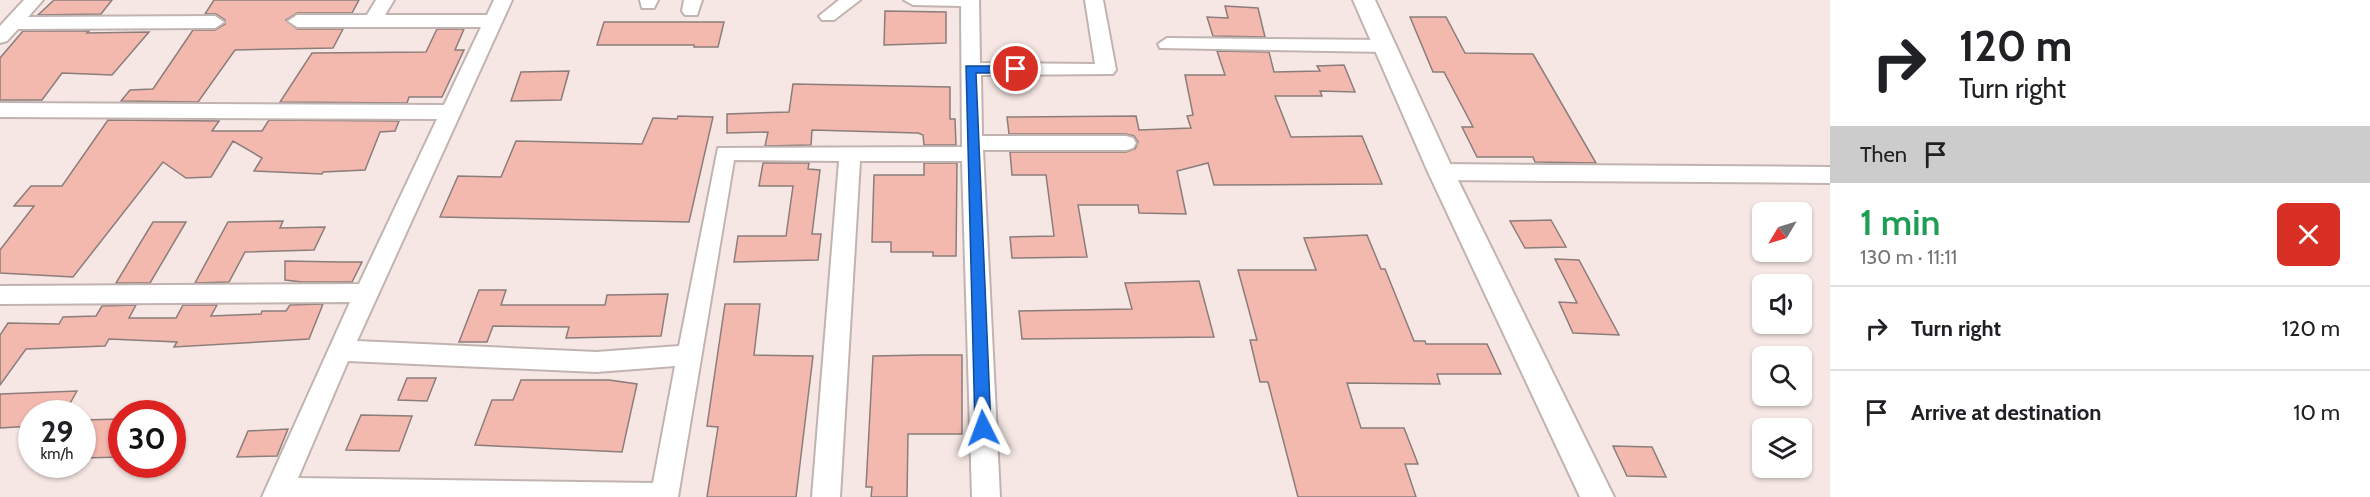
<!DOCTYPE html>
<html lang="en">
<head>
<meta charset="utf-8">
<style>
  body { margin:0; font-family:Cabin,sans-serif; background:#f2f2f2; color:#202124; height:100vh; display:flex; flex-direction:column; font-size:22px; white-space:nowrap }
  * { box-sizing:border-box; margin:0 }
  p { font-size:20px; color:#757577 }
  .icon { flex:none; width:33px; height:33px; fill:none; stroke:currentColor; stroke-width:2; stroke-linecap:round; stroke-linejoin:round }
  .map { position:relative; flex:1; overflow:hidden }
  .drawer { display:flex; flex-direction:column; background:#fff; width:540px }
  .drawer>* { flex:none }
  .top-card { background:#fff; color:#202124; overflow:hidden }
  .needle { width:39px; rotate:232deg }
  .tools { position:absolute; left:1752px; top:202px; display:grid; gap:12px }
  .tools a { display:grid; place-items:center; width:60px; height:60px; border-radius:9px; background:#fff; box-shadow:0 2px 4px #0004; font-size:30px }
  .speed { position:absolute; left:18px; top:400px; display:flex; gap:12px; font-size:30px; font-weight:700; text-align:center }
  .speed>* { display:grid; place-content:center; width:78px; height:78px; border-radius:50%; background:#fff; box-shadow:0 2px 4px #0004; line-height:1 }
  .speed small { font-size:15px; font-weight:400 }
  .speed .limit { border:9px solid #d22; background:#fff; color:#111 }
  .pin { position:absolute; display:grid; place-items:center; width:51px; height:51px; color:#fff; margin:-26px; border:3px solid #fff; border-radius:50%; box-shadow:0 2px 6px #0007 }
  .me { position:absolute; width:66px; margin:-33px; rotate:357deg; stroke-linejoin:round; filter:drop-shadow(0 0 4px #0008) }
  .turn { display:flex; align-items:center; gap:21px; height:126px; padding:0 30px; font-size:27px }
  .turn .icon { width:78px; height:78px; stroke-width:2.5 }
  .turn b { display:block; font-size:42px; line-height:51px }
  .then { display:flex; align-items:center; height:57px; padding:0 30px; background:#0003; gap:12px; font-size:22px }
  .round { display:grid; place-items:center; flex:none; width:63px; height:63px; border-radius:9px; background:#f2f2f2 }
  .head { display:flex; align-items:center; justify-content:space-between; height:102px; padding:0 30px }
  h1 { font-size:36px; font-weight:600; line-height:45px; color:#1e9e55 }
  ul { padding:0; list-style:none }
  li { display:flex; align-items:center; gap:18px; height:84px; padding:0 30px; border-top:2px solid #e0e0e0 }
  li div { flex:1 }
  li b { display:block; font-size:22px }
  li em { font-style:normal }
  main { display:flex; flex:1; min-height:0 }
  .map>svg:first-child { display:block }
  .building { fill:#f3b9ae; stroke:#8b7d7b; stroke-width:1.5 }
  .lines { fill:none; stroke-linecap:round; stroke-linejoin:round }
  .minor-casing { stroke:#c1b3b0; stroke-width:4 }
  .tertiary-casing { stroke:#c1b3b0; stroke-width:4 }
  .minor { fill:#fff; fill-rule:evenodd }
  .tertiary { fill:#fff; fill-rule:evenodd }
  .route { fill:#1a73e8; stroke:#114b97; stroke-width:1.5 }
</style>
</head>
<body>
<main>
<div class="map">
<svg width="1830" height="497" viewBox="0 0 1830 497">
  <rect width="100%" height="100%" fill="#f6e7e4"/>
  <!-- building -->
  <path class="building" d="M54 0H112L101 14 38 15Z
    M214 0H359L352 13H297L286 20 297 29H343L333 48 235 50 198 102 121 101 130 90 153 89 193 30H215L225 24V20L216 14H205Z
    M1225 6 1258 8 1265 37 1213 36 1207 17 1228 18Z
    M885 11 946 12V43L884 45Z
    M1410 17H1446L1465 53 1533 54 1596 163 1535 162 1533 157H1477L1462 127H1473L1444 72H1433Z
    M604 22H724L718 47H694V45H597Z
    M437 29H464L455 50H464L442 97H409L407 103 280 102 312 53 426 52Z
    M23 31H89L87 33 149 32 112 75 62 73 42 100H0V58Z
    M1217 51 1269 52 1274 72 1320 71 1317 66 1344 65 1355 92 1320 91 1322 96H1275L1291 137 1362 136 1382 184 1214 185 1208 163 1177 171 1186 214 1139 213 1138 205H1078L1087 257 1012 258 1010 237 1054 236 1046 175H1012L1010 152H1126L1135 149 1138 142 1134 136 1126 134H1009L1007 117 1136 116 1139 130 1191 128 1187 116 1193 115 1185 75H1225Z
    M569 71 561 100 511 101 521 72Z
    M793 84 950 87V119H955L956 145H924L923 135 918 133 812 130 811 145 765 146 768 132 727 133V114L789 112Z
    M678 116 713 117 689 222 440 217 458 176 501 177 516 141 642 144 653 118 677 119Z
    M108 120 219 121 212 131H262L269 120 399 121 395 131 380 132 365 170 323 172 322 174 254 171 262 158 233 141 211 177 186 178 163 162 73 277 0 273V250L34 206H14L31 186H62Z
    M763 163H809L808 169 820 170 812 234H821L818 260 734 262 738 236H786L793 186H759Z
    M924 163H957L956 256H933V252H891V242H872L874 175H924Z
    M1551 220 1566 247 1525 248 1510 221Z
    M283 221 280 228 325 227 314 250 245 252 229 282 195 283 228 222Z
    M153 222H186L150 283H116Z
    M1367 235 1381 269H1385L1414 341H1425L1426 344H1487L1501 374H1437L1440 384 1347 383 1361 428H1404L1418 464H1405L1416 497H1298L1268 382H1260L1250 340H1257L1238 270H1316L1304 238Z
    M1555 259 1579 260 1619 335 1573 333 1559 302 1577 303Z
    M285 261 340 262H362L352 282H302L285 280Z
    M1199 281 1214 337 1022 339 1019 311 1132 309 1125 283Z
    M479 290H506L501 305H605L607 295 668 294 661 336 566 338 569 327 493 326 487 342H459Z
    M323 304 309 339 174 347 177 342 109 339 105 346 26 349 0 385V335L8 323 59 324 63 317 96 316 102 306 136 305 129 318H176L183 305H217L211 316 261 314 262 311H286L290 305Z
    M725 304H760L754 355 813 356 796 497H707L718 427 707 426Z
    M925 355H962V434H908L907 497H871L872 487H866L873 356Z
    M407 378H436L427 401 398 400Z
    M521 380H609L637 384 622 452 475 445 492 400H513Z
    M77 391 64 414H32V426L0 428V394Z
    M361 415 412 416 399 451 346 450Z
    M122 419V457L82 458V420Z
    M288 429 277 456 237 457 248 431Z
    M1613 446 1652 447 1666 477 1627 476Z"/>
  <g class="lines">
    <!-- minor casing -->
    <g class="minor-casing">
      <path id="minor" d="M24 0H43L28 17 215 16 224 22 215 28 18 29 7 41 0 43V26Z
        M376 0H394L385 15H487L494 0H512L357 341 596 352 679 346 718 148 962 147 961 6 913 5 904 0H979L980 63 1095 64 1085 0H1103L1116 70 1113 74 981 75 982 136H1126L1133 138 1136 143 1133 148 1126 150H983L1000 497H972L962 161H860L840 497H812L839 161 734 160 678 497H262L350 302 0 304V286L359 284 437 119 0 117V103L444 105 481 27H297L288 21 297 15H367ZM348 361 596 372 675 366 653 483 298 478Z
        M640 0H658L654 8H642Z
        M684 0H702L697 15H685L682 11Z
        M839 0H860L834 20H822L819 16Z
        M1167 38 1385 40 1394 46 1385 52 1160 48 1158 44Z
        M1441 164 1830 167V183L1441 180 1434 177 1430 172 1434 167Z"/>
    </g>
    <!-- tertiary casing -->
    <g class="tertiary-casing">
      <path id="tertiary" d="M1353 0H1375L1454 172 1614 497H1580L1428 172Z"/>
    </g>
    <!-- minor -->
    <use href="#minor" class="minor"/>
    <!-- tertiary -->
    <use href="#tertiary" class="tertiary"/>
  </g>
  <!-- route -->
  <path class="route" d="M966 66H1016L1021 69 1016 73H976L991 428 989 433 983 435 977 433 975 428Z"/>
</svg>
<div class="tools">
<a><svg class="needle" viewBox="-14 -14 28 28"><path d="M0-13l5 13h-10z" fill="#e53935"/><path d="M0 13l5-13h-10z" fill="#757577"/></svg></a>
<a><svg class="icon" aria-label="sound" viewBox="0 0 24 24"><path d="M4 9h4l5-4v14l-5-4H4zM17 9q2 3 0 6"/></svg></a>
<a><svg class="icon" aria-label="search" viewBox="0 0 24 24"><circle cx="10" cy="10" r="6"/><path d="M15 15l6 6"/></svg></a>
<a><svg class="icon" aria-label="layers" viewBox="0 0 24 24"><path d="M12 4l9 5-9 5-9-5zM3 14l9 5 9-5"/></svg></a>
</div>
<div class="speed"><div>29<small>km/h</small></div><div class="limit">30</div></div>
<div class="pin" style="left:1016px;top:69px;background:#d93025"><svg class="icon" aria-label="arrive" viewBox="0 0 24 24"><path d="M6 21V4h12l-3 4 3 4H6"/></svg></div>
<svg class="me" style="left:983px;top:428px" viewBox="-20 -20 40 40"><path d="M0-17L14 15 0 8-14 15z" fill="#1a73e8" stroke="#fff" stroke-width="4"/></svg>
</div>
<section class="drawer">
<div class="top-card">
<div class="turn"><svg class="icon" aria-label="right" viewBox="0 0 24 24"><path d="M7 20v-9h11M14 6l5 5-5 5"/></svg><div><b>120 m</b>Turn right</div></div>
<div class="then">Then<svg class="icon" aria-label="arrive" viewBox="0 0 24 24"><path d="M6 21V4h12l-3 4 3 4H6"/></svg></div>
</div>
<div class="head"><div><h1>1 min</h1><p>130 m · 11:11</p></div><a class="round" style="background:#d93025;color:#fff"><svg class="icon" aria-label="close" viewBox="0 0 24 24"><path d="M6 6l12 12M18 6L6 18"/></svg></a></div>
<ul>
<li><svg class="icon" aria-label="right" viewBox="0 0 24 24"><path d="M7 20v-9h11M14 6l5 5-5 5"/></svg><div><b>Turn right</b></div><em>120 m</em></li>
<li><svg class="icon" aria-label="arrive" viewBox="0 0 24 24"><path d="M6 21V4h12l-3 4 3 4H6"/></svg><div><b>Arrive at destination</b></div><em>10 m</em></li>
</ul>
</section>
</main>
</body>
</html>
